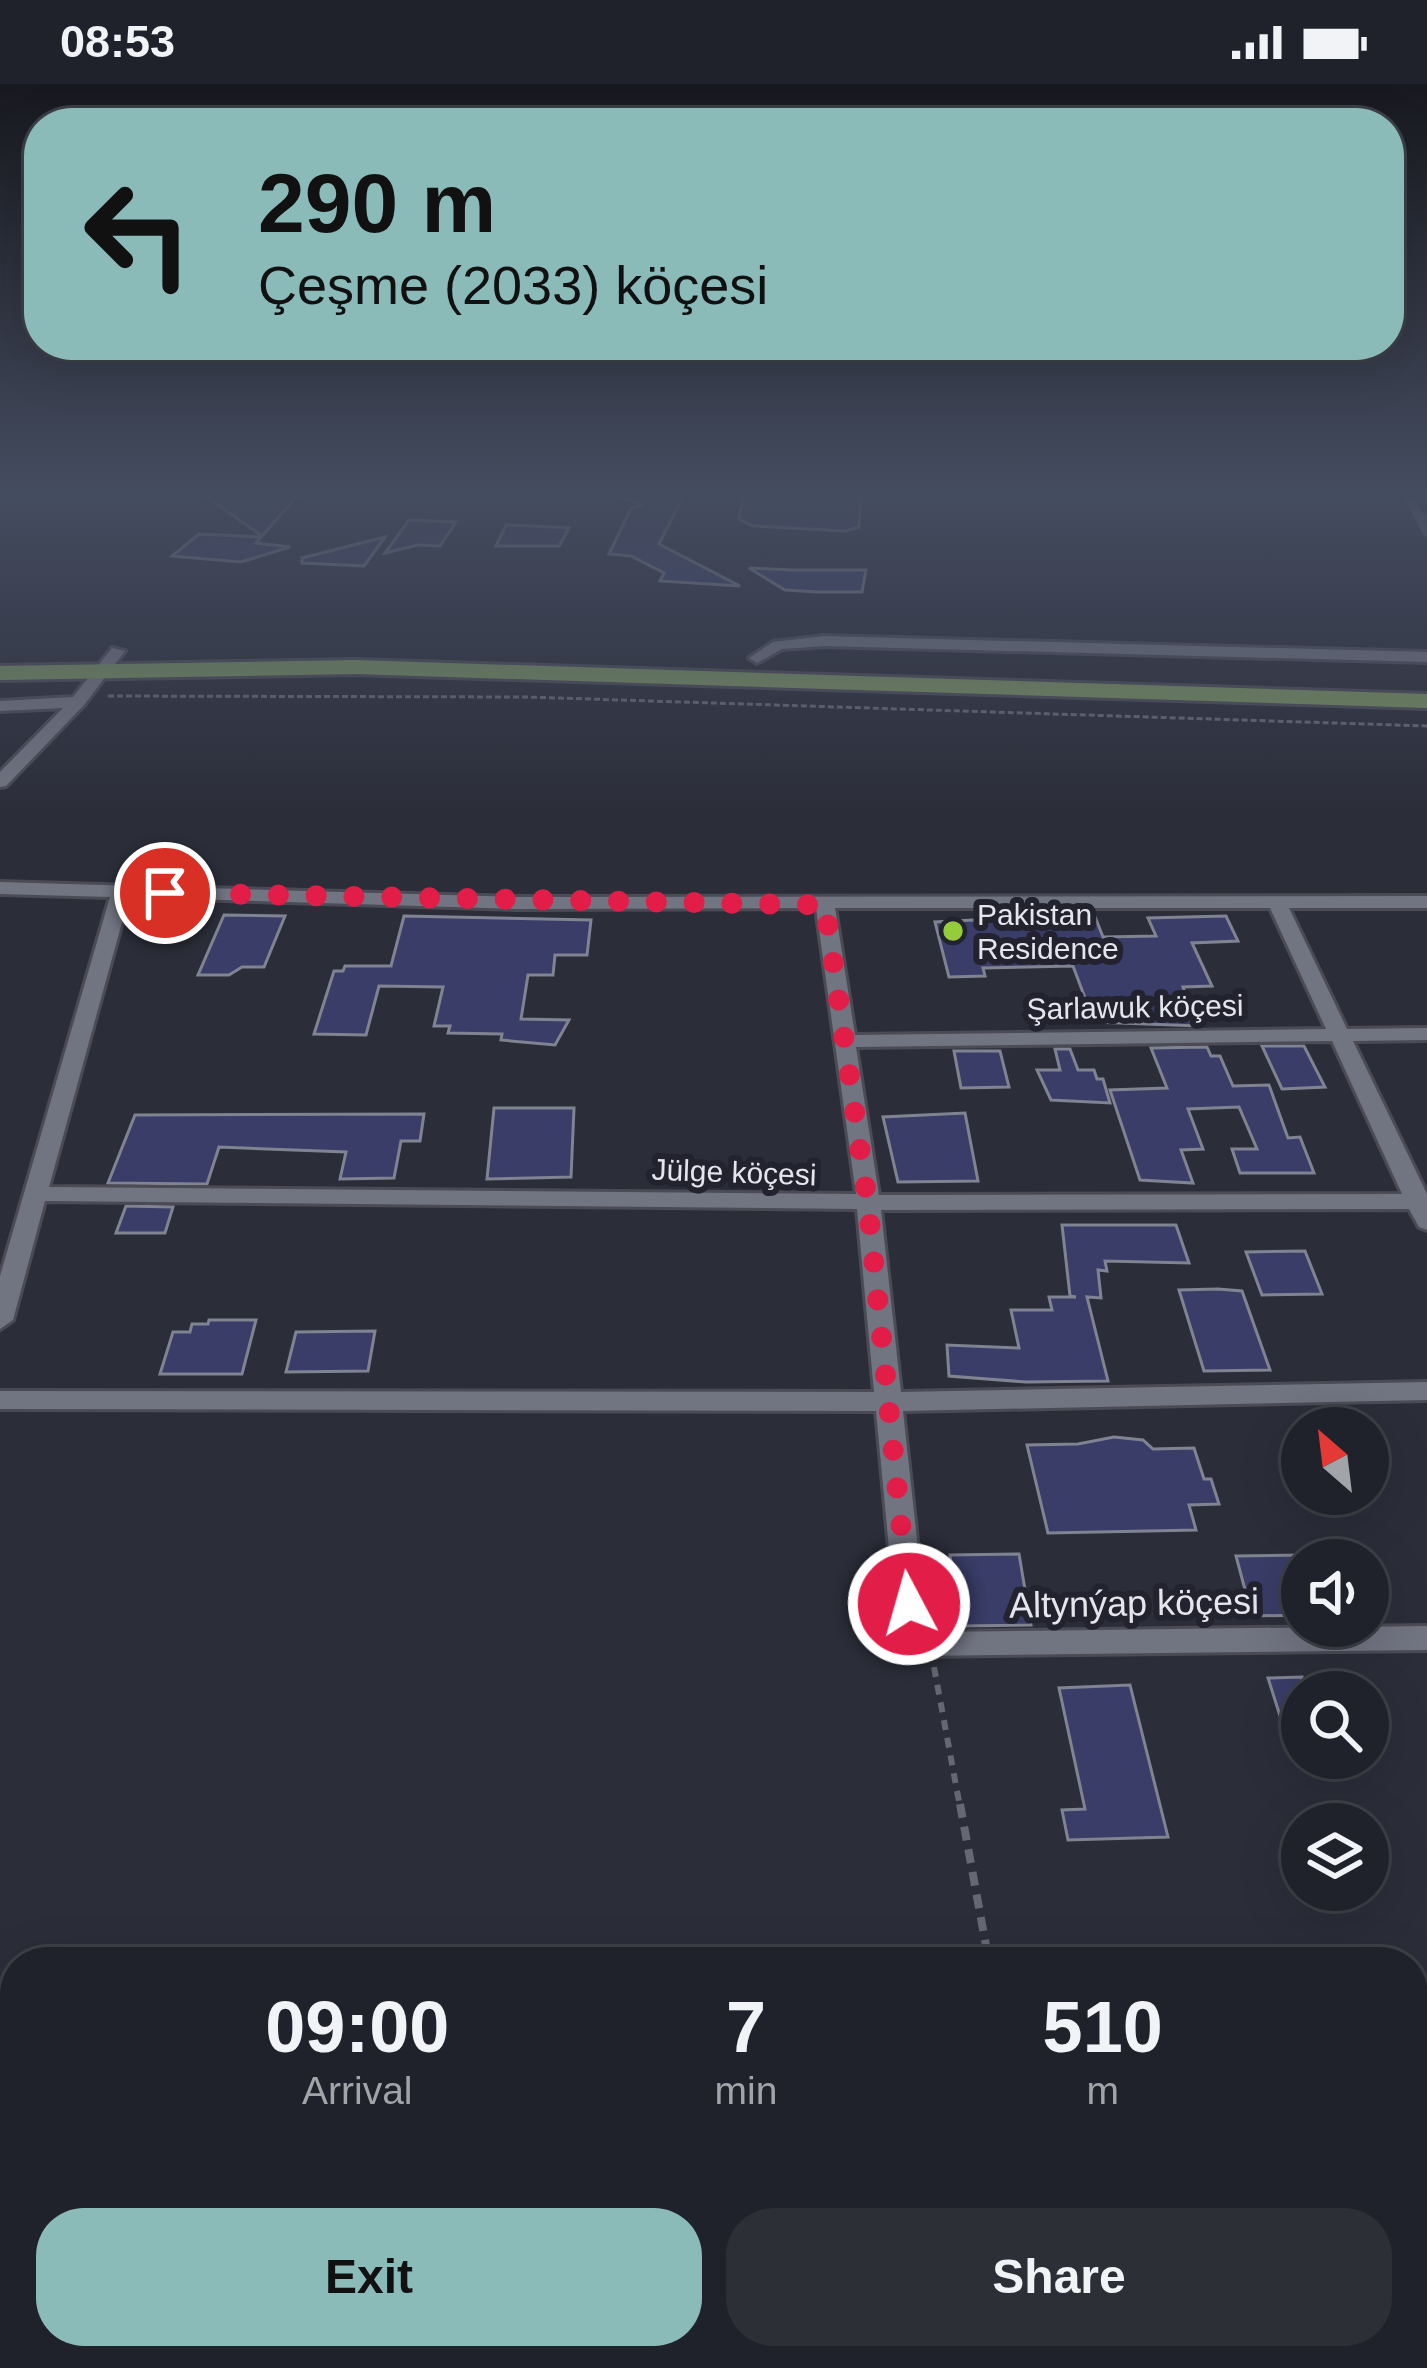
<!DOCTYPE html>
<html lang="en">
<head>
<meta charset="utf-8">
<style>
  body { margin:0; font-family:Helvetica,sans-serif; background:#2d2f37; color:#f1f3f6; height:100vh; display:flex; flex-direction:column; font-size:45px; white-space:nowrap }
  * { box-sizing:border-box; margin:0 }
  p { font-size:39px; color:#a2a4a9 }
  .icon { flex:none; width:66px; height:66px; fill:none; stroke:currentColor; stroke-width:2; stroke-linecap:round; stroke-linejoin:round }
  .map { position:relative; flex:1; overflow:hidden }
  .side { position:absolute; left:0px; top:1863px; width:1428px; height:423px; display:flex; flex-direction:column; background:#20222b; border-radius:48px 48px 0 0; box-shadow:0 12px 48px #0002,0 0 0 3px #3d3f47 }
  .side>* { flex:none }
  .top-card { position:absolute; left:24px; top:24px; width:1380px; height:252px; border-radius:48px; box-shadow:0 12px 48px #0002,0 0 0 3px #3d3f47; background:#8bbbb9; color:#111; overflow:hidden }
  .needle { width:78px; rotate:332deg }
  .buttons { position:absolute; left:1281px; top:1323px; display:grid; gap:24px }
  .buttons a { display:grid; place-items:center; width:108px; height:108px; border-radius:50%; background:#20222b; box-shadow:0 12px 48px #0002,0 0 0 3px #3d3f47; font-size:60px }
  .pin { position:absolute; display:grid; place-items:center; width:102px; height:102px; color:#fff; margin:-51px; border:6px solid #fff; border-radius:50%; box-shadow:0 3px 12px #0007 }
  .me { position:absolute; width:132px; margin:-66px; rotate:354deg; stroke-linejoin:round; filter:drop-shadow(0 0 9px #0008) }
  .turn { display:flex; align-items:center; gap:42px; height:252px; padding:0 36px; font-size:54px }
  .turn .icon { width:156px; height:156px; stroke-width:2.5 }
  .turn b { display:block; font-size:84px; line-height:102px }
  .eta { display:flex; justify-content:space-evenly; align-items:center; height:204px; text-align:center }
  .eta b { font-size:72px; font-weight:700; line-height:84px }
  .primary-button { display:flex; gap:24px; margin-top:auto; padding:24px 36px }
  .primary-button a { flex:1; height:138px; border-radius:48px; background:#8bbbb9; color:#111; font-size:48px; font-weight:700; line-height:138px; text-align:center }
  .primary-button a+a { background:#2d2f37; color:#f1f3f6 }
  .status { display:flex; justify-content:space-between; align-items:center; height:84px; padding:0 60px; background:#20222b; direction:ltr }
  .status svg { height:33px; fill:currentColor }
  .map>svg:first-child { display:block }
  .building { fill:#393d67; stroke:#808391; stroke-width:3 }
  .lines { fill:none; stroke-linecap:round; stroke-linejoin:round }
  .lane-casing { stroke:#4a4b55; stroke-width:10 }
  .street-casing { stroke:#4a4b55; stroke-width:6 }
  .primary-casing { stroke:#4a4b55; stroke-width:6 }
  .path-far2 { stroke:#656772; stroke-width:3; stroke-dasharray:6 3; stroke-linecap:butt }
  .path-far1 { stroke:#656772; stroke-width:6; stroke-dasharray:10 8; stroke-linecap:butt }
  .path { stroke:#656772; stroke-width:8; stroke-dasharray:14 9; stroke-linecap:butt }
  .lane { stroke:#717481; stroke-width:8 }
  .street { fill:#717481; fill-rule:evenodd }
  .primary { fill:#788e61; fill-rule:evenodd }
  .route { stroke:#e11d48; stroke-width:21; stroke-dasharray:0 37.8 }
  .poi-dot { fill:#95cc3b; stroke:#22232e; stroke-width:4.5 }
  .labels { text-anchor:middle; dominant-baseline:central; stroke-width:12; stroke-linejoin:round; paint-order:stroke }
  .poi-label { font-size:30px; fill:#e4e5ed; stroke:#22232e; text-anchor:start }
  .street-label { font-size:30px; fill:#e4e5ed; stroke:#22232e }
  .near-street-label { font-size:36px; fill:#e4e5ed; stroke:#22232e }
</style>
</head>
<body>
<div class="status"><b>08:53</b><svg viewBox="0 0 49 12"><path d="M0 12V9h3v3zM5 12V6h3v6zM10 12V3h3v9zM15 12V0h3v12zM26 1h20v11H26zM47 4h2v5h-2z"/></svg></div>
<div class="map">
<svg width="1427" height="2284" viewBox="0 0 1427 2284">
  <rect width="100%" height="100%" fill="#2b2d39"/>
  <!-- building -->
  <path class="building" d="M201 409H300L262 452Z
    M614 409H685L659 460 740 502 660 497 664 489 631 472 609 470 631 424 641 421Z
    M744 409H861L859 443 845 447 753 442 739 435Z
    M409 436 456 438 440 462 418 461 385 469Z
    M506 441 554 443 569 444 559 462H496Z
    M199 450 261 453 256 459 290 463 241 478 172 472Z
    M385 453 364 482 302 479V474Z
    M749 484 793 486H866L862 508H818L785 506Z
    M1094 830 1103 853 1156 852 1148 834 1226 832 1238 857 1192 859 1212 902 1183 903 1197 942 1094 938 1073 882 983 884 985 892 949 893 935 838Z
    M224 831 285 832 264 883H242L229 891H198Z
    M404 832 591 836 587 871H555L553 891H528L521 935 569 936 555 961 501 956 502 950 448 949 450 942H434L443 903 379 902 366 951 314 950 334 887H343L345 882H391Z
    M1262 962H1304L1325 1003 1282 1005Z
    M1207 963 1211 972H1220L1233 1002 1269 1001 1288 1054 1300 1053 1314 1089H1240L1232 1065H1257L1239 1023 1188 1025 1203 1065 1181 1066 1193 1099 1140 1096 1110 1006 1167 1004 1151 964Z
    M1055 965H1070L1078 986H1094L1097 995H1103L1110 1019 1051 1016 1037 986H1060Z
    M954 967H1000L1009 1003 961 1004Z
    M494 1024H574L571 1093 487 1095Z
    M965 1029 978 1097 898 1098 883 1033Z
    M424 1030 420 1057H401L394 1094 340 1095 346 1068 219 1063 207 1100 108 1099 135 1031Z
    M126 1122 173 1123 165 1149H116Z
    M1062 1141H1176L1189 1179 1105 1177 1107 1187 1098 1186 1101 1214 1087 1213 1108 1297 1026 1298 949 1292 947 1261 1019 1264 1011 1226H1052L1049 1213H1076L1070 1212Z
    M1305 1167 1322 1210 1262 1211 1246 1168Z
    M1218 1205 1242 1207 1270 1286 1204 1287 1179 1206Z
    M209 1236H256L242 1290H160L173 1248H190L192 1240H208Z
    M375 1247 368 1287 286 1288 296 1248Z
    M1114 1353 1143 1356 1153 1365 1194 1364 1204 1395H1211L1219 1420 1189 1421 1196 1446 1048 1449 1027 1361 1078 1360Z
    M1019 1470 1031 1541 960 1542 950 1471Z
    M1302 1471V1531L1252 1532 1236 1472Z
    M1302 1593V1635H1281L1268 1594Z
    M1130 1601 1168 1753 1068 1756 1062 1726 1085 1725 1059 1604Z"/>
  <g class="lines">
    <!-- lane casing -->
    <g class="lane-casing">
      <path id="lane" d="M1406 409 1419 433
        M1426 434 1419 433 1427 448"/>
    </g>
    <!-- street casing -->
    <g class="street-casing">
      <path id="street" d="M824 552 1427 568V578L824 562 782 565 757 579 749 574 773 558Z
        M112 564 125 567 84 621 6 702 0 703V688L63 624 0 627V617L73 613Z
        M0 798 516 813 1427 812V824H1289L1347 945 1427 944V956L1353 957 1427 1110V1146L1419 1143 1409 1125 881 1126 901 1308 1427 1298V1316L903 1327 927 1548 1427 1542V1566L913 1572 902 1569 898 1560 876 1327 0 1325V1307L874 1308 857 1125 45 1117 13 1236 0 1245V1192L110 813 0 810ZM129 813 516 825 816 824 856 1110 49 1103ZM835 824H1270L1326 945 855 951ZM1332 957 1402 1110 879 1111 856 963Z"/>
    </g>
    <!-- primary casing -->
    <g class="primary-casing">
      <path id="primary" d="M356 576 1427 610V624L356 590 0 596V582Z"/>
    </g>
    <!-- path-far2 -->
    <path class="path-far2" d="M108 612 527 613 1427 642"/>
    <!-- path-far1 -->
    <path class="path-far1" d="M934 1583 960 1723"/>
    <!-- path -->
    <path class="path" d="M960 1720 989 1878
      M1026 2271 1032 2284"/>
    <!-- lane -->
    <use href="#lane" class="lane"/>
    <!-- street -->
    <use href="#street" class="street"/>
    <!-- primary -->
    <use href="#primary" class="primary"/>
  </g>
  <!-- sky -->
  <linearGradient id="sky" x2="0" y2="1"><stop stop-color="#18191f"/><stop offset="0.56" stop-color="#444c5f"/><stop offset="1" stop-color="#444c5f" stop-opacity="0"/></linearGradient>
  <rect width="1427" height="729" fill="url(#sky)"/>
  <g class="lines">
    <!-- route -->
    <path class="route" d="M165 809 825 821 868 1121 909 1520"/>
  </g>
  <!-- markers -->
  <circle class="poi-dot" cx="953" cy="847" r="12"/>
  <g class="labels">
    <!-- poi labels -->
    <g class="poi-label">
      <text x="977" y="830">Pakistan<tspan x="977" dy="34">Residence</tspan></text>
    </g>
    <!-- street labels -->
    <g class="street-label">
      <text transform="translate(1135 923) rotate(-1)">Şarlawuk köçesi</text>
      <text transform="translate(734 1088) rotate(2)">Jülge köçesi</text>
    </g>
    <!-- near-street labels -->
    <g class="near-street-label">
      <text transform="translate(1134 1519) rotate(-1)">Altynýap köçesi</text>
    </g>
  </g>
</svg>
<div class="buttons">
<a><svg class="needle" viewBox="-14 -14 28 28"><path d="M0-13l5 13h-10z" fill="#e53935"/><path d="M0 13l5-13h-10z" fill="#a2a4a9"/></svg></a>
<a><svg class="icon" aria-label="sound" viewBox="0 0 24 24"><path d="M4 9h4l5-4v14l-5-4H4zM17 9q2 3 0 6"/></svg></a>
<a><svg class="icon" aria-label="search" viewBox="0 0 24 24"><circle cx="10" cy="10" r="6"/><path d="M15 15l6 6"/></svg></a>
<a><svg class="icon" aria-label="layers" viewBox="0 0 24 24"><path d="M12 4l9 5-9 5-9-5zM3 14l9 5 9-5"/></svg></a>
</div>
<div class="pin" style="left:165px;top:809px;background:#d93025"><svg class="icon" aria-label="arrive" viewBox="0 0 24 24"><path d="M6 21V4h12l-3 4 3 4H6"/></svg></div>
<svg class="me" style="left:909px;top:1520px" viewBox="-20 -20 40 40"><circle r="17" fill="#e11d48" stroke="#fff" stroke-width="3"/><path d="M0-11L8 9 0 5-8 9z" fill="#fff"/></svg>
<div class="top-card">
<div class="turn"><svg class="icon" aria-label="left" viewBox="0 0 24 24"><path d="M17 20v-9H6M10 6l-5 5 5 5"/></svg><div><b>290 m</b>Çeşme (2033) köçesi</div></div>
</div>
<section class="side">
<div class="eta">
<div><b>09:00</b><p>Arrival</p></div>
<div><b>7</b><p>min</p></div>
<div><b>510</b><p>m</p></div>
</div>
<div class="primary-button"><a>Exit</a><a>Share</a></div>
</section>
</div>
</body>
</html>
